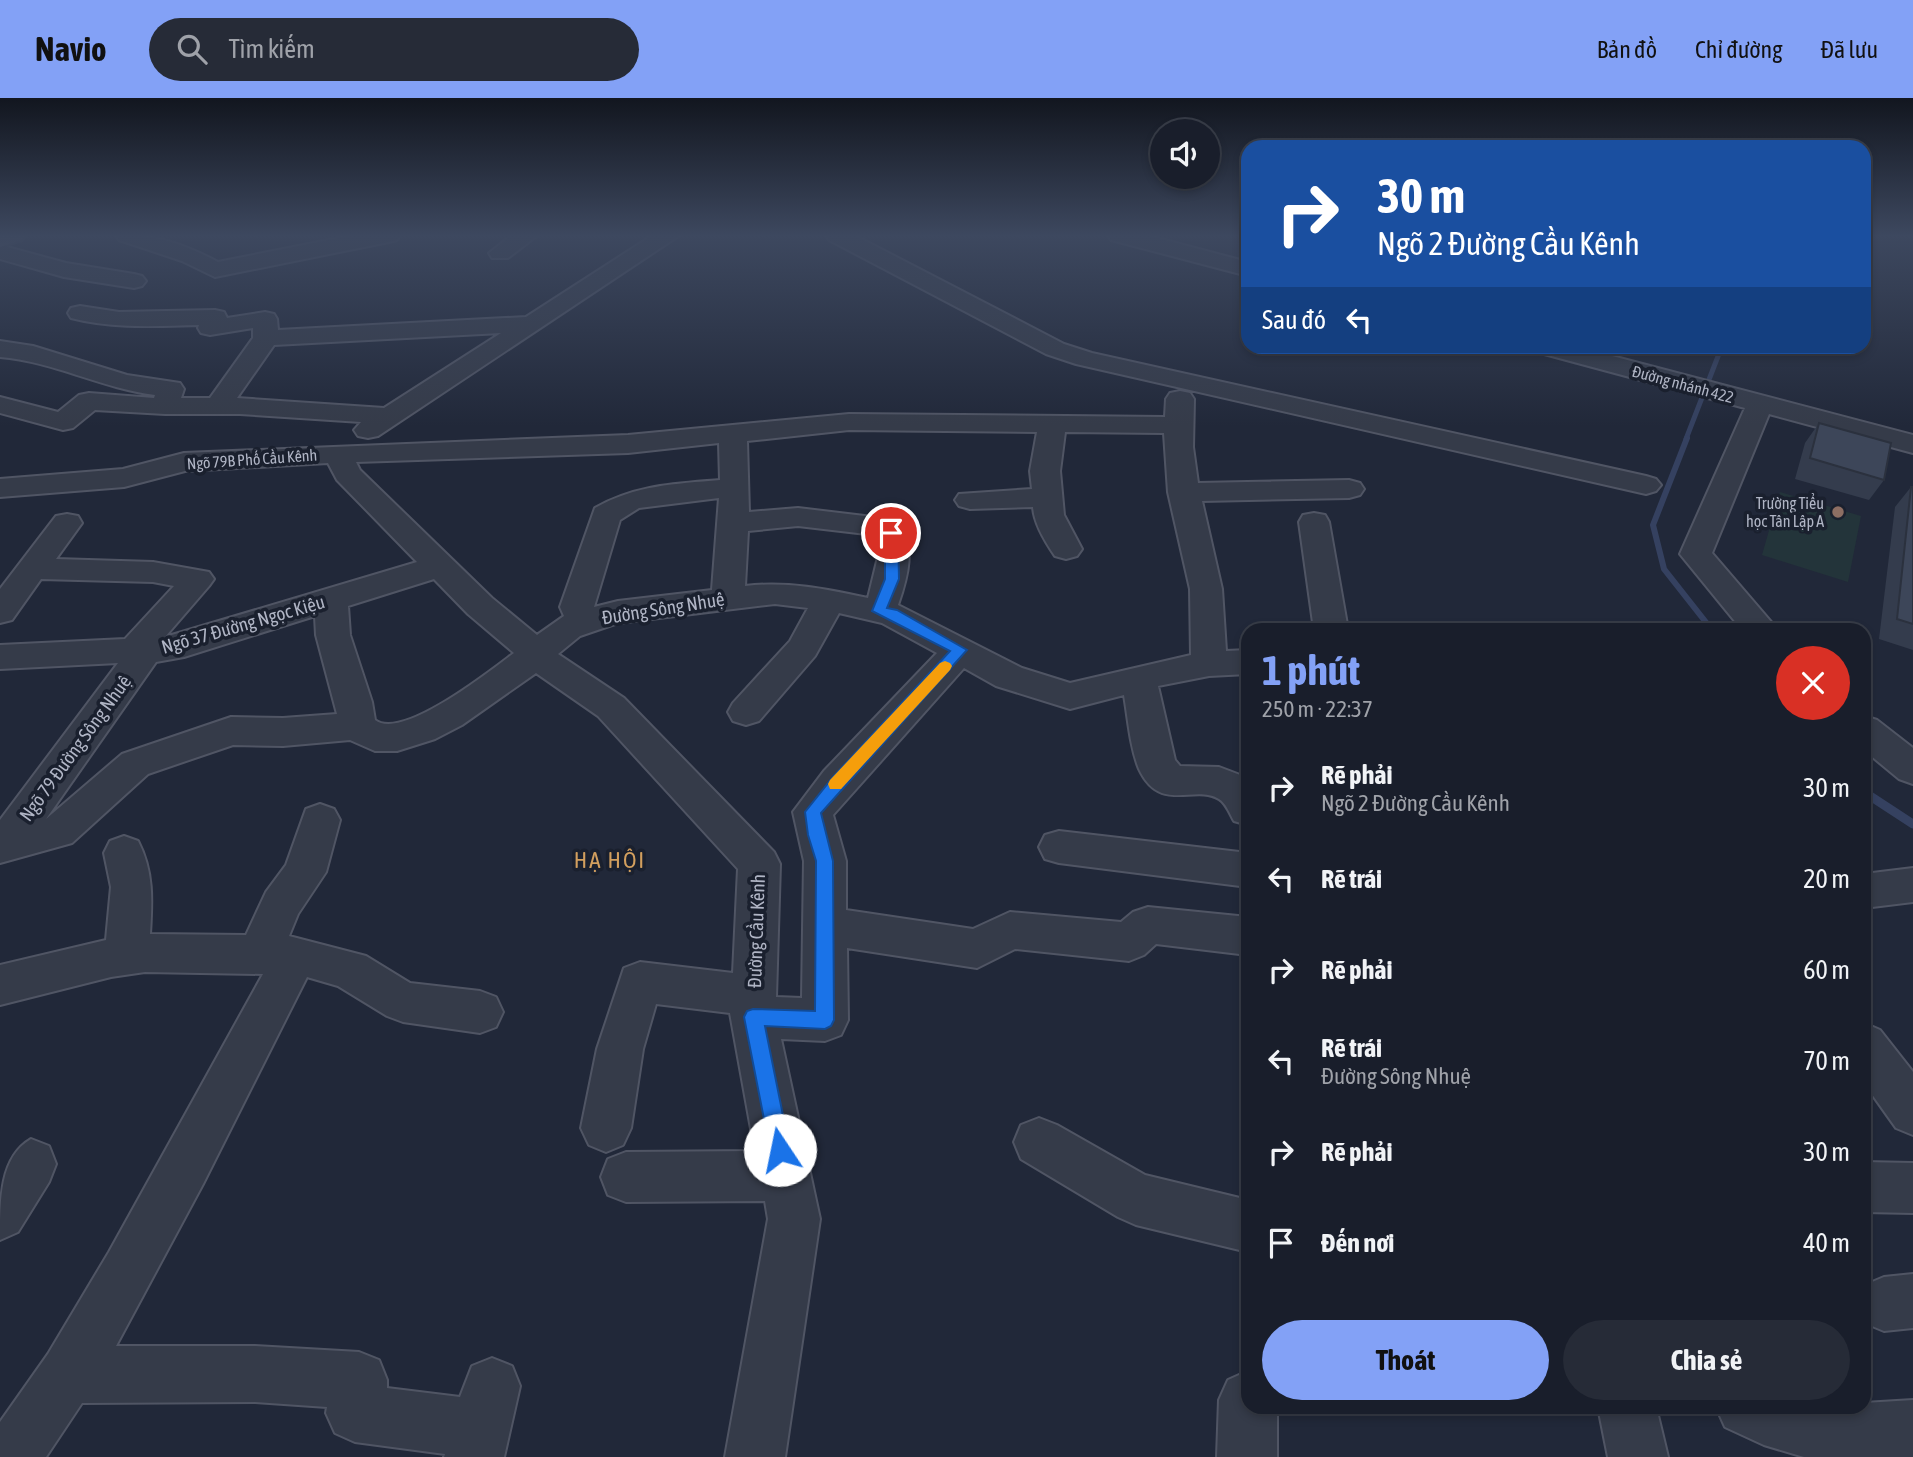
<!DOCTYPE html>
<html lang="vi">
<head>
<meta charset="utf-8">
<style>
  body { margin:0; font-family:"Asap Condensed",sans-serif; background:#262b37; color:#f1f3f6; height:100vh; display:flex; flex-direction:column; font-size:26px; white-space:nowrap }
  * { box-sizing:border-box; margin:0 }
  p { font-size:23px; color:#9fa2a9 }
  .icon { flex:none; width:38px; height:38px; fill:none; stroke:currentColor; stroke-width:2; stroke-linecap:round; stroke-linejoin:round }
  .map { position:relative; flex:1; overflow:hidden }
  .details { position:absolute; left:1241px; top:525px; width:630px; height:791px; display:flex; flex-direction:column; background:#191e2b; border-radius:21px; box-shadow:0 4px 10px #0003,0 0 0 2px #373c47 }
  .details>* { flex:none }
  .banner { position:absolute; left:1241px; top:42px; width:630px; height:214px; border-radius:21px; box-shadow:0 4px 10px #0003,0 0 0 2px #373c47; background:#1a4fa0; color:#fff; overflow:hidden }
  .buttons { position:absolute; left:1150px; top:21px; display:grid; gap:14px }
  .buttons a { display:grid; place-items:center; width:70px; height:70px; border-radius:50%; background:#191e2b; box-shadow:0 4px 10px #0003,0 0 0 2px #373c47; font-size:35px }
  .pin { position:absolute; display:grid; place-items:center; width:60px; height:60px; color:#fff; margin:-30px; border:4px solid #fff; border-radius:50%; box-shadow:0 2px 7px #0007 }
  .me { position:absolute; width:77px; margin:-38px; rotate:349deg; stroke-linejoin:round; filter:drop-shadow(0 0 5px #0008) }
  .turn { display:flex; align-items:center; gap:24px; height:147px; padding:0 21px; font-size:32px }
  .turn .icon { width:91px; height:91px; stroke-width:2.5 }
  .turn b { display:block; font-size:49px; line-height:60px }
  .then { display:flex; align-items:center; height:66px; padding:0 21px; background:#0003; gap:14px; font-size:26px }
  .round { display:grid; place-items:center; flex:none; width:74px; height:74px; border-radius:37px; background:#262b37 }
  .overview { display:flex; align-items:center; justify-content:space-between; height:119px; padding:0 21px }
  h1 { font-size:42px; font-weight:700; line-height:52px; color:#83a1f6 }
  .primary-button { display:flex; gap:14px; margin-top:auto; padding:14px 21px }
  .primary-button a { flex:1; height:80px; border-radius:42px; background:#83a1f6; color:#111; font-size:28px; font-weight:700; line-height:80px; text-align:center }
  .primary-button a+a { background:#262b37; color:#f1f3f6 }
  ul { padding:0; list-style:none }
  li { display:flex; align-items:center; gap:21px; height:91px; padding:0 21px }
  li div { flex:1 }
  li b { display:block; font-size:26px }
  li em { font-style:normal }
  header { display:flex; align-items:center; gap:42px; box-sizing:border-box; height:98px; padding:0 35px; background:#83a1f6; color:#111 }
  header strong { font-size:33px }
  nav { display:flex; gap:38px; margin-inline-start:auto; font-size:24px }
  .search { width:490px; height:63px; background:#262b37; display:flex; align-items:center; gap:18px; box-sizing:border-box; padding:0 24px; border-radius:38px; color:#9fa2a9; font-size:26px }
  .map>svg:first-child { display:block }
  .green { fill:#23343a }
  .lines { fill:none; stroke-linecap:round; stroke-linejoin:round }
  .stream-far2 { stroke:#354160; stroke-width:5 }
  .stream-far1 { stroke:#354160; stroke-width:6 }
  .stream { stroke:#354160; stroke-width:9 }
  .minor-casing { stroke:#505564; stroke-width:4 }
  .major-casing { stroke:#3e4452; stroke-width:4 }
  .minor { fill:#353b49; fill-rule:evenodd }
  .major { fill:#535969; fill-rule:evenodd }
  .wall { fill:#343c4d }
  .building { fill:#3d4659; stroke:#2b313e; stroke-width:2 }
  .route { fill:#1a73e8; stroke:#114b97; stroke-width:2 }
  .slow { fill:#f59e0b }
  .education-dot { fill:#8d6e63; stroke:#1a202e; stroke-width:2.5 }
  .labels { text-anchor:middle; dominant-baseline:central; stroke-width:7; stroke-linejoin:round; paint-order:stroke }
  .far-street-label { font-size:16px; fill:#b0b5c5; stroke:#1a202e }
  .far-poi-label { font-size:16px; fill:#b0b5c5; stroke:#1a202e; text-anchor:end }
  .street-label { font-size:19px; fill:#b0b5c5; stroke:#1a202e }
  .quarter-label { font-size:23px; letter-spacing:2px; fill:#d29f5e; stroke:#1a202e }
</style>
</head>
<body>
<header>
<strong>Navio</strong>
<div class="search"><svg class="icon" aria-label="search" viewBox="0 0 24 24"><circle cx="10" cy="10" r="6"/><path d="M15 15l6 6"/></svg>Tìm kiếm</div>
<nav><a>Bản đồ</a><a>Chỉ đường</a><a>Đã lưu</a></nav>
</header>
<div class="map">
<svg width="1913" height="1359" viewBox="0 0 1913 1359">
  <rect width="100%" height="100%" fill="#212839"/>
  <!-- green -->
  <path class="green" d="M1780 394 1861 418 1848 484 1762 457Z"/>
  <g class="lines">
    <!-- stream-far2 -->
    <path class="stream-far2" d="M1686 341 1722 248"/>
    <!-- stream-far1 -->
    <path class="stream-far1" d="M1687 340 1653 427 1664 471 1712 532"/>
    <!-- stream -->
    <path class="stream" d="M1864 694 1913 726"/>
    <!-- minor casing -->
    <g class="minor-casing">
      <path id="minor" d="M116 137C157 137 182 145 218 164L354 137H400L397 142 389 144 215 179 182 163 119 142Z
        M512 137H538L508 160H492L489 155Z
        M653 137H680L378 338 368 340 358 338 354 332 361 324 240 316H165L95 312 73 330 63 332 0 315V299L58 314 79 297 89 295 154 300 155 297C101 290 52 263 0 259V243L33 248 127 277 180 285 184 291 181 300H210L253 240V230L210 237 201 235 198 230 199 227C156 228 114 231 71 220L68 215 71 210 80 208 119 214 215 212 224 214 227 220 265 214 274 216 277 221 278 232 526 219ZM501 235 384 310 237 300 274 247Z
        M826 137H854L1064 246 1092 255 1646 378 1656 381 1661 387 1656 393 1646 396 1076 266 1046 256 829 142Z
        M1108 137H1146L1248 164V178L1111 142Z
        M0 147 66 165 134 176 142 178 146 183 142 188 134 190 64 179 0 161Z
        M1530 248H1574L1913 337V355L1769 316 1712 455 1778 532H1742L1680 456 1745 310 1533 253Z
        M1180 293 1190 295 1194 301 1193 349 1198 385 1349 382 1360 385 1364 391 1360 397 1349 400 1202 403 1222 491 1226 553 1248 552V576L1209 578 1158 588 1175 662 1180 668 1219 669 1248 680V727L1234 723C1230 716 1226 705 1219 701 1194 686 1160 716 1139 671 1130 649 1128 620 1124 597L1070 611 996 588 964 570 833 717 846 763V812L973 831 1010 814 1121 824 1133 814 1148 809 1248 819V857L1156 846 1144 857 1129 863 1015 851 977 870 847 850 848 922 841 937 825 943 781 941 820 1121 785 1359H725L768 1121 765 1103 626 1104 608 1097 601 1079 608 1061 626 1054 755 1053 730 915 656 906 643 951 631 1030 623 1047 606 1054 589 1047 581 1030 597 951 624 870 640 864 733 875 738 771 598 618 536 575 462 627 435 641 397 653H375L350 642 283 648 233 647 148 676 72 745 0 765V722L118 565 0 571V547L125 541 174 488 153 484 41 481 12 522 0 525V491L56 418 67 416 78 418 82 425 56 461 153 464 209 474 214 481 209 488 165 539 417 464 337 382 328 365 185 373 124 389 0 399V381L123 371 184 355 628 337 849 316 1165 319 1166 301 1170 295ZM849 332 1037 334 1030 373 1032 391 959 396 955 402 959 408 970 411 1033 409C1034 426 1046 445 1055 458L1066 461 1077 458 1082 451 1064 417 1060 373 1065 334 1164 335 1168 394 1190 491 1191 557 1070 585 1022 570 898 507C908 478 916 449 898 422L798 410 749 414 747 343ZM719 345 720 382C674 386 636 387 595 410L560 509 564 518 537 537 492 500 360 372 356 364 628 355ZM719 400 712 492 618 503 594 509 620 422 639 410ZM798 428 875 437 878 459 868 500C826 491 788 483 745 488L748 433ZM434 481 468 516 514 555C490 573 402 643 375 622L372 604 350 537 348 508ZM775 506 808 510 790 543 733 605 728 614 733 623 746 627 759 623 815 558 839 515 882 525 937 555 824 673 793 714 804 763 802 900 776 899 780 766 774 754 624 600 558 556 580 538 618 525ZM315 518 316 537 337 616 283 620 231 619 122 656 46 721 156 564 184 559Z
        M1314 415 1325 417 1329 424 1348 532H1314L1299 424 1303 417Z
        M1864 618 1877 622 1913 650V686L1899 681 1864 652Z
        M320 706 334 711 340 722 326 774 298 816 289 838 366 858 410 885 480 893 496 899 503 914 496 929 480 935 403 924 387 918 338 888 307 879 203 1086 116 1248H255L359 1254 379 1262 387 1282V1290L460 1299 472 1268 492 1260 512 1268 520 1288 504 1359H444L445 1356 355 1344 335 1335 326 1315 327 1309 255 1304 82 1305 46 1359H0V1324L48 1256 109 1154 263 876 145 874 111 879 0 907V867L106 842 111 789 104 755 110 743 124 738 138 743C154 774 152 803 150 836L246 837 266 794 286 767 306 711Z
        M1059 733 1248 755V789L1059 765 1045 761 1039 749 1045 737Z
        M1913 770V804L1864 810V776Z
        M1864 925 1880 932 1913 974V1037L1896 1030 1864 985Z
        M1039 1020 1057 1027 1145 1077 1248 1102V1154L1136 1127 1118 1119 1021 1061 1014 1044 1021 1027Z
        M31 1041 49 1048 56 1066 49 1084 18 1134 0 1142C0 1101 0 1059 31 1041Z
        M1864 1064 1913 1065V1115L1864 1114Z
        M1913 1176V1230L1884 1233 1865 1225V1187L1884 1179Z
        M1248 1273V1309H1277V1359H1217L1219 1302 1228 1282Z
        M1913 1302V1359H1804L1764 1347 1725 1329 1716 1309H1864V1305Z
        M1598 1309H1656L1668 1359H1608Z"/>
    </g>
    <!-- major casing -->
    <g class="major-casing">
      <path id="major" d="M0 137H25L22 142 0 149Z"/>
    </g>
    <!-- minor -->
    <use href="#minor" class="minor"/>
    <!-- major -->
    <use href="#major" class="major"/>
  </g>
  <!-- wall -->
  <path class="wall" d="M1819 325 1884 382 1869 402 1795 381 1805 345Z
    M1911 389H1913V552L1879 541 1895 409Z"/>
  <!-- building -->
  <path class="building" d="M1819 325 1891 345 1884 382 1810 360Z
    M1911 389H1913V526L1897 521Z"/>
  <!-- sky -->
  <linearGradient id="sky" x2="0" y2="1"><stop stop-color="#12161f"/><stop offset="0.42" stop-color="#3d485f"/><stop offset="1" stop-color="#3d485f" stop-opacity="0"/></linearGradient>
  <rect width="1913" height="328" fill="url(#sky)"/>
  <!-- route -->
  <path class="route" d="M891 431 898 435 899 481 887 510 897 512 967 552 821 715 833 763 834 922 831 928 825 931 765 928 790 1052 787 1059 780 1062 773 1059 770 1052 744 919 747 913 753 911 815 913 816 763 808 737 805 714 833 679 950 553 872 513 885 481V435Z"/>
  <!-- slow -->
  <path class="slow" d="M945 563 950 565 952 568 950 572 841 691H830L828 686 830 682 940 565Z"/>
  <!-- markers -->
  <circle class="education-dot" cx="1838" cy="414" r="7"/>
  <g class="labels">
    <!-- far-street labels -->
    <g class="far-street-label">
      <text transform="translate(1683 286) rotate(15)">Đường nhánh 422</text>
      <text transform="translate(252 361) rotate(-4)">Ngõ 79B Phố Cầu Kênh</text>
    </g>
    <!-- far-poi labels -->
    <g class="far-poi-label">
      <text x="1824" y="405">Trường Tiểu<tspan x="1824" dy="18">học Tân Lập A</tspan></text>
    </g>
    <!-- street labels -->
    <g class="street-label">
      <text transform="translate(663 510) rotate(-9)">Đường Sông Nhuệ</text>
      <text transform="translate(243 526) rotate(-16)">Ngõ 37 Đường Ngọc Kiệu</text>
      <text transform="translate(75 650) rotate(-54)">Ngõ 79 Đường Sông Nhuệ</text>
      <text transform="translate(756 833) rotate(-88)">Đường Cầu Kênh</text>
    </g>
    <!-- quarter labels -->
    <g class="quarter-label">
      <text x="610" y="762">HẠ HỘI</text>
    </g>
  </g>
</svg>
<div class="buttons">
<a><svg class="icon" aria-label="sound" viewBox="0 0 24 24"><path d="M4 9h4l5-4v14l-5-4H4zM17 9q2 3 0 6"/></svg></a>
</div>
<div class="pin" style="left:891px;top:435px;background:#d93025"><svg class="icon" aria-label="arrive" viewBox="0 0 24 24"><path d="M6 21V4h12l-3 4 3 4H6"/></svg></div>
<svg class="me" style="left:780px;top:1052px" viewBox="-20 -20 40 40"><circle r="19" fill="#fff"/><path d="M0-13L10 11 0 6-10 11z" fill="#1a73e8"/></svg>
<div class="banner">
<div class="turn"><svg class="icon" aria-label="right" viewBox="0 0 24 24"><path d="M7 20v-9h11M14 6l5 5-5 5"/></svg><div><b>30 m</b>Ngõ 2 Đường Cầu Kênh</div></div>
<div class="then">Sau đó<svg class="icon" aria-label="left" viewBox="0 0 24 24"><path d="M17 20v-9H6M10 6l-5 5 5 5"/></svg></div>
</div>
<section class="details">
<div class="overview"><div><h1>1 phút</h1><p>250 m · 22:37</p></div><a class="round" style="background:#d93025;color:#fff"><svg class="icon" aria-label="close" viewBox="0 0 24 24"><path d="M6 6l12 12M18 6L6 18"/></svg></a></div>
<ul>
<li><svg class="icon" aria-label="right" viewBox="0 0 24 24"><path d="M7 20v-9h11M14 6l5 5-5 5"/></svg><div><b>Rẽ phải</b><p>Ngõ 2 Đường Cầu Kênh</p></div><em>30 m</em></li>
<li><svg class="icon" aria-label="left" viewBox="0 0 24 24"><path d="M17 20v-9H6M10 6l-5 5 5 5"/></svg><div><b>Rẽ trái</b></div><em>20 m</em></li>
<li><svg class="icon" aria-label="right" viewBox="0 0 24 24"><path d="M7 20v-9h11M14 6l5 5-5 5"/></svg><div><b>Rẽ phải</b></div><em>60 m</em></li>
<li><svg class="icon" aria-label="left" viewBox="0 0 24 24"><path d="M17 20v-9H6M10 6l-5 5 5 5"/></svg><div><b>Rẽ trái</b><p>Đường Sông Nhuệ</p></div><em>70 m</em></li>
<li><svg class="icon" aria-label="right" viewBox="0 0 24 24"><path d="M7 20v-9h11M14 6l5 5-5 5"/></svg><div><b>Rẽ phải</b></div><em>30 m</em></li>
<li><svg class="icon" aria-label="arrive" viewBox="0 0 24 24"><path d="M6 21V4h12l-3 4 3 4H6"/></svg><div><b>Đến nơi</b></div><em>40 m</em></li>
</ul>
<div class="primary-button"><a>Thoát</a><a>Chia sẻ</a></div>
</section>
</div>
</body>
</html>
